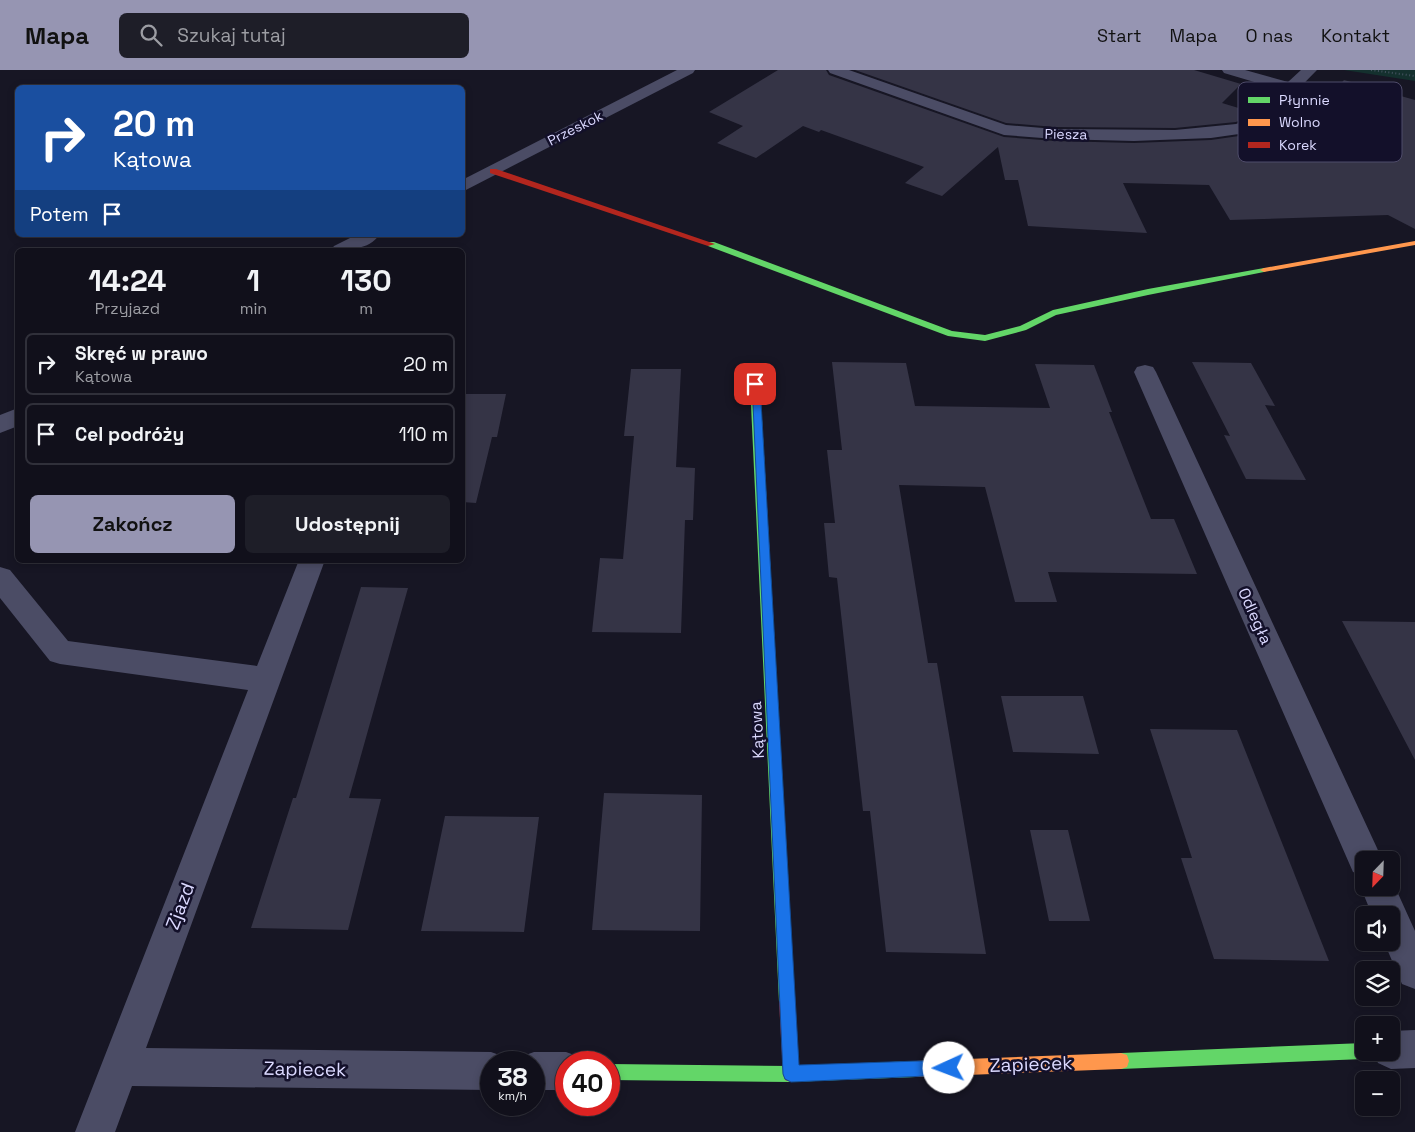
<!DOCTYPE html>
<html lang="pl">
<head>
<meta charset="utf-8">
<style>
  body { margin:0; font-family:"Space Grotesk",sans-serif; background:#1e1e28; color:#f1f3f6; height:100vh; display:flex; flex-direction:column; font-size:19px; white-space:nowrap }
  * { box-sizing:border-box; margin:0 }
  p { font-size:16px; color:#9c9da3 }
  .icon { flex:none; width:28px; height:28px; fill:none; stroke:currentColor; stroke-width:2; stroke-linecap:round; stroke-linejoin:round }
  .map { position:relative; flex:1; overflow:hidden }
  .details { position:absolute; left:15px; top:178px; width:450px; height:315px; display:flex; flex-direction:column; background:#11101b; border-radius:8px; box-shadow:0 2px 8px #0003,0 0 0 1px #30303a }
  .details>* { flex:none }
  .top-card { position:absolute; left:15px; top:15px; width:450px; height:152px; border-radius:8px; box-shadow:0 2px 8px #0003,0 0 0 1px #30303a; background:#1a4fa0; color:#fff; overflow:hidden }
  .needle { width:32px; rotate:203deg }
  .controls { position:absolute; left:1355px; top:781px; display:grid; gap:10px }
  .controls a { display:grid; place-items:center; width:45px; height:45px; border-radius:8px; background:#11101b; box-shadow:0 2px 8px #0003,0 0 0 1px #30303a; font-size:25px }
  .speed { position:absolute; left:480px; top:981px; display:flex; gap:10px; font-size:25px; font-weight:700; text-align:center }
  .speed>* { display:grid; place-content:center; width:65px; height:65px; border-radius:50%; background:#11101b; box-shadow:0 2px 8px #0003,0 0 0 1px #30303a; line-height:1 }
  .speed small { font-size:12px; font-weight:400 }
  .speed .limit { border:8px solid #d22; background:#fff; color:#111 }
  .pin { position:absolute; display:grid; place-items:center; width:42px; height:42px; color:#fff; margin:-21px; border-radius:10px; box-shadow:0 2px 8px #0006 }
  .me { position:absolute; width:55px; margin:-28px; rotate:268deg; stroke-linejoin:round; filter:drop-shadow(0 0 4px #0008) }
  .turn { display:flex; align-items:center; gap:18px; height:105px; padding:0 15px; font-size:22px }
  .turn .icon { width:65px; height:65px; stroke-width:2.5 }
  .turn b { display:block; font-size:35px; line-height:42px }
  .then { display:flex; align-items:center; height:48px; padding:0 15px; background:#0003; gap:10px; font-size:19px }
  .eta { display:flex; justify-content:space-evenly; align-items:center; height:85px; text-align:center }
  .eta b { font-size:30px; font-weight:700; line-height:35px }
  .cta { display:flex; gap:10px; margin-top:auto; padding:10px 15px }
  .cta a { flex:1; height:58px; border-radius:8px; background:#9695b2; color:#111; font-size:20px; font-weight:700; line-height:58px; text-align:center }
  .cta a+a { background:#1e1e28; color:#f1f3f6 }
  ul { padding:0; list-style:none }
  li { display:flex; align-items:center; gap:15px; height:62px; margin:0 10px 8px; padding:0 5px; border:2px solid #30303a; border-radius:8px }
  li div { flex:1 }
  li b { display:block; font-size:19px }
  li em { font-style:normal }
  header { display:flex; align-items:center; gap:30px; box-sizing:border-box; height:70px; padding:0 25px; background:#9695b2; color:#111 }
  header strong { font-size:24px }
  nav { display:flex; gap:28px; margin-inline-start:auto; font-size:18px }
  .search { width:350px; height:45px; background:#1e1e28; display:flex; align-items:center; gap:12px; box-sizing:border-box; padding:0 18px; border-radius:8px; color:#9c9da3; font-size:19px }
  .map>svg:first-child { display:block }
  .green { fill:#14302e }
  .building { fill:#353446 }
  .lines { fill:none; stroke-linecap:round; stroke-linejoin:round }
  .path { stroke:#445260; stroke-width:2; stroke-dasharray:1 2.5; stroke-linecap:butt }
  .street { fill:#4b4c65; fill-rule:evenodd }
  .fast { fill:#63d668; fill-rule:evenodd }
  .slow { fill:#ff974d; fill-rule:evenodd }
  .jam { fill:#b3261e; fill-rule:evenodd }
  .route { fill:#1a73e8; stroke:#114b97 }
  .labels { text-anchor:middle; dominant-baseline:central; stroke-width:5; stroke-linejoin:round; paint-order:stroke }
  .far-street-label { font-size:14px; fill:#dbd9ff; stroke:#13102a }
  .street-label { font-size:16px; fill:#dbd9ff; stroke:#13102a }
  .near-street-label { font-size:19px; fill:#dbd9ff; stroke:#13102a }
  .key { fill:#13102a; stroke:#4f4c6a; stroke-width:1 }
  .key-label { font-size:14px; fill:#dbd9ff }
</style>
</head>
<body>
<header>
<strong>Mapa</strong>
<div class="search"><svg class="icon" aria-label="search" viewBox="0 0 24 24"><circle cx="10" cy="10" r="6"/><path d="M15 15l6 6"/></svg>Szukaj tutaj</div>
<nav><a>Start</a><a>Mapa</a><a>O nas</a><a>Kontakt</a></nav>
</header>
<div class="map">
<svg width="1415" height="1062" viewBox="0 0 1415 1062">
  <rect width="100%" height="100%" fill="#171624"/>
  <!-- green -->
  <path class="green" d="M1344 0H1415V11Z"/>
  <!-- building -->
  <path class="building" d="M778 0H826L829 5 1004 67 1055 71 1134 73 1211 70 1239 66 1263 58 1272 49 1297 57 1316 35 1321 36 1344 10 1415 30V159L1388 145 1230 150 1209 115 1123 113 1147 163 1028 156 1018 110H1005L998 77 942 126 905 113 924 97 821 60 819 62 803 56 756 88 717 73 743 56 709 42Z
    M855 0H1194L1241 14 1222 33 1255 43 1236 52 1175 58 1055 57 1006 53Z
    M832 292 906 293 915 336 1050 338 1035 294 1094 295 1112 342H1109L1151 449H1174L1197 504 1048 502 1057 532H1015L985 417 899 415 928 593H937L986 884 886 882 870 741H863L837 508 829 507 824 453H835L827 380H842Z
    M1192 292 1251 293 1275 336 1265 335 1306 410 1246 409 1224 365 1230 366Z
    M631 299H681L676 397 695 398 693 450H685L681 563 592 562 600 488 623 489 634 366H624Z
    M462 324H506L497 367H492L476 433 462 432Z
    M361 517 408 518 349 728 381 729 348 860 251 858 293 728H296Z
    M1342 551 1415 552V690Z
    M1001 626H1083L1099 684 1013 682Z
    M1150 659 1237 660 1329 891 1214 889 1181 788H1192Z
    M604 723 702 725 700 861 592 860Z
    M445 746 539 747 524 862 421 861Z
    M1030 760H1068L1090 851H1049Z"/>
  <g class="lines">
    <!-- path -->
    <path class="path" d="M1371 0 1415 6"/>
    <!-- street -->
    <path class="street" d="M677 0H695L693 3 462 122V110Z
      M828 0H849L1006 55 1055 59 1175 60 1236 54 1253 48 1281 20 1224 3 1222 0H1245L1288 12 1301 0H1317L1262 56 1239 64 1211 68 1134 71 1055 69 1004 65 830 3Z
      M356 165H379C369 180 348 180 331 180L334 176Z
      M1145 295 1153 297 1156 302 1377 778 1382 790H1364V806L1353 802 1134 302 1137 297Z
      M18 338V356L0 363V345Z
      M299 490H325L146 978 491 982 505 987 507 992H491V1020L132 1016 115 1062H75L248 620 60 594 50 591 0 528V497L10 500 68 571 257 596Z
      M1391 808 1415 861V919L1402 914 1384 872H1391V845H1372L1361 818 1364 811V818H1391Z
      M1415 960V998L1391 999 1378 993 1373 982H1391V961Z
      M534 982H566L580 987 582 992H566V1020H534V992H518L520 987Z"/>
    <!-- fast -->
    <path class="fast" d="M708 172H714L952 261 985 265 1020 256 1053 240 1148 219 1264 198 1268 200 1264 202 1148 225 1056 245 1026 260 985 271 948 266 708 176Z
      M755 311 760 314 795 932 792 937 787 940 782 937 779 932 750 314Z
      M1364 973V982H1371L1370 987 1364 989 1121 999 1115 997 1113 991 1115 985 1121 983Z
      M916 991 922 993 924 999 922 1005 916 1007 791 1012 609 1010V994L791 996Z"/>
    <!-- slow -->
    <path class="slow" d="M1415 171V175L1264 202 1260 200 1264 198Z
      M1121 983 1127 985 1129 991 1127 997 1121 999 916 1007 910 1005 908 999 910 993 916 991Z"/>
    <!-- jam -->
    <path class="jam" d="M490 99H496L715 174 708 176 490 103Z
      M787 924 792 927 795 932 799 1004 797 1010 791 1012 785 1010 783 1004 779 932 782 927Z"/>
  </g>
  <!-- route -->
  <path class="route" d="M752 311H758L760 314 799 995 949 990 955 992 957 998 955 1003 949 1005 791 1012 785 1009 783 1004Z"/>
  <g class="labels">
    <!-- far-street labels -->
    <g class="far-street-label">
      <text transform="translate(575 58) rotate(-27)">Przeskok</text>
      <text transform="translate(1066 64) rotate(1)">Piesza</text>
    </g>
    <!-- street labels -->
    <g class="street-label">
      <text transform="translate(1255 546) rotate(66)">Odległa</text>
      <text transform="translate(757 660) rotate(-93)">Kątowa</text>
    </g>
    <!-- near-street labels -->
    <g class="near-street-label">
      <text transform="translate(180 836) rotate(-69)">Zjazd</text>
      <text transform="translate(1031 994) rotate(-2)">Zapiecek</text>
      <text transform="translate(305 999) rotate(1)">Zapiecek</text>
    </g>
  </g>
  <!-- legend -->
  <rect x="1238" y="12" width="164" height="80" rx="8" class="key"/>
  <rect x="1248" y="27" width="22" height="6" fill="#63d668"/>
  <rect x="1248" y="49" width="22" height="7" fill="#ff974d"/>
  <rect x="1248" y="72" width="22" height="6" fill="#b3261e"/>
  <g class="key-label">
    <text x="1279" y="35">Płynnie</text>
    <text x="1279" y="57">Wolno</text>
    <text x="1279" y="80">Korek</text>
  </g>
</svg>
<div class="controls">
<a><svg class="needle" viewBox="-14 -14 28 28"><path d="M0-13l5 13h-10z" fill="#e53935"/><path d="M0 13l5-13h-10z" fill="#9c9da3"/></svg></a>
<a><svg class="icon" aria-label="sound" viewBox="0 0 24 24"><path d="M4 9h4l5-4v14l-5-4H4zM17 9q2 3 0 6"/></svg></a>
<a><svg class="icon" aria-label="layers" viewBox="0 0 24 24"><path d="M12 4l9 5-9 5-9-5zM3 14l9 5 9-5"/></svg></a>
<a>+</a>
<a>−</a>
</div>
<div class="speed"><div>38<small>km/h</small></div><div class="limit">40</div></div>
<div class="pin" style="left:755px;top:314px;background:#d93025"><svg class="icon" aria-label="arrive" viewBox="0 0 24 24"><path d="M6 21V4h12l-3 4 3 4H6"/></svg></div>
<svg class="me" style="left:949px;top:998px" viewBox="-20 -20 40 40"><circle r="19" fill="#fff"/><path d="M0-13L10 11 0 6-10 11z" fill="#1a73e8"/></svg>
<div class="top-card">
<div class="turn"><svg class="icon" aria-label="right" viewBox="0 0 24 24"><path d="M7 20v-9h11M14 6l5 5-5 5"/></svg><div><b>20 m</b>Kątowa</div></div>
<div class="then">Potem<svg class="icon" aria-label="arrive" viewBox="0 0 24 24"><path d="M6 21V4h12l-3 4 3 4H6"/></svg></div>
</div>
<section class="details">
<div class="eta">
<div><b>14:24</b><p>Przyjazd</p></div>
<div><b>1</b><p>min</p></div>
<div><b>130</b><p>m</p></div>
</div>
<ul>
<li><svg class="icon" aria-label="right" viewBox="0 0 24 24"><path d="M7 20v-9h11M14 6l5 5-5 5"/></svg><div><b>Skręć w prawo</b><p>Kątowa</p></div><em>20 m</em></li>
<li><svg class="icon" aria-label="arrive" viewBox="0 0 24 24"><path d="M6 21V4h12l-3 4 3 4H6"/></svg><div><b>Cel podróży</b></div><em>110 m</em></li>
</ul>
<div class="cta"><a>Zakończ</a><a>Udostępnij</a></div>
</section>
</div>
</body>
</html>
